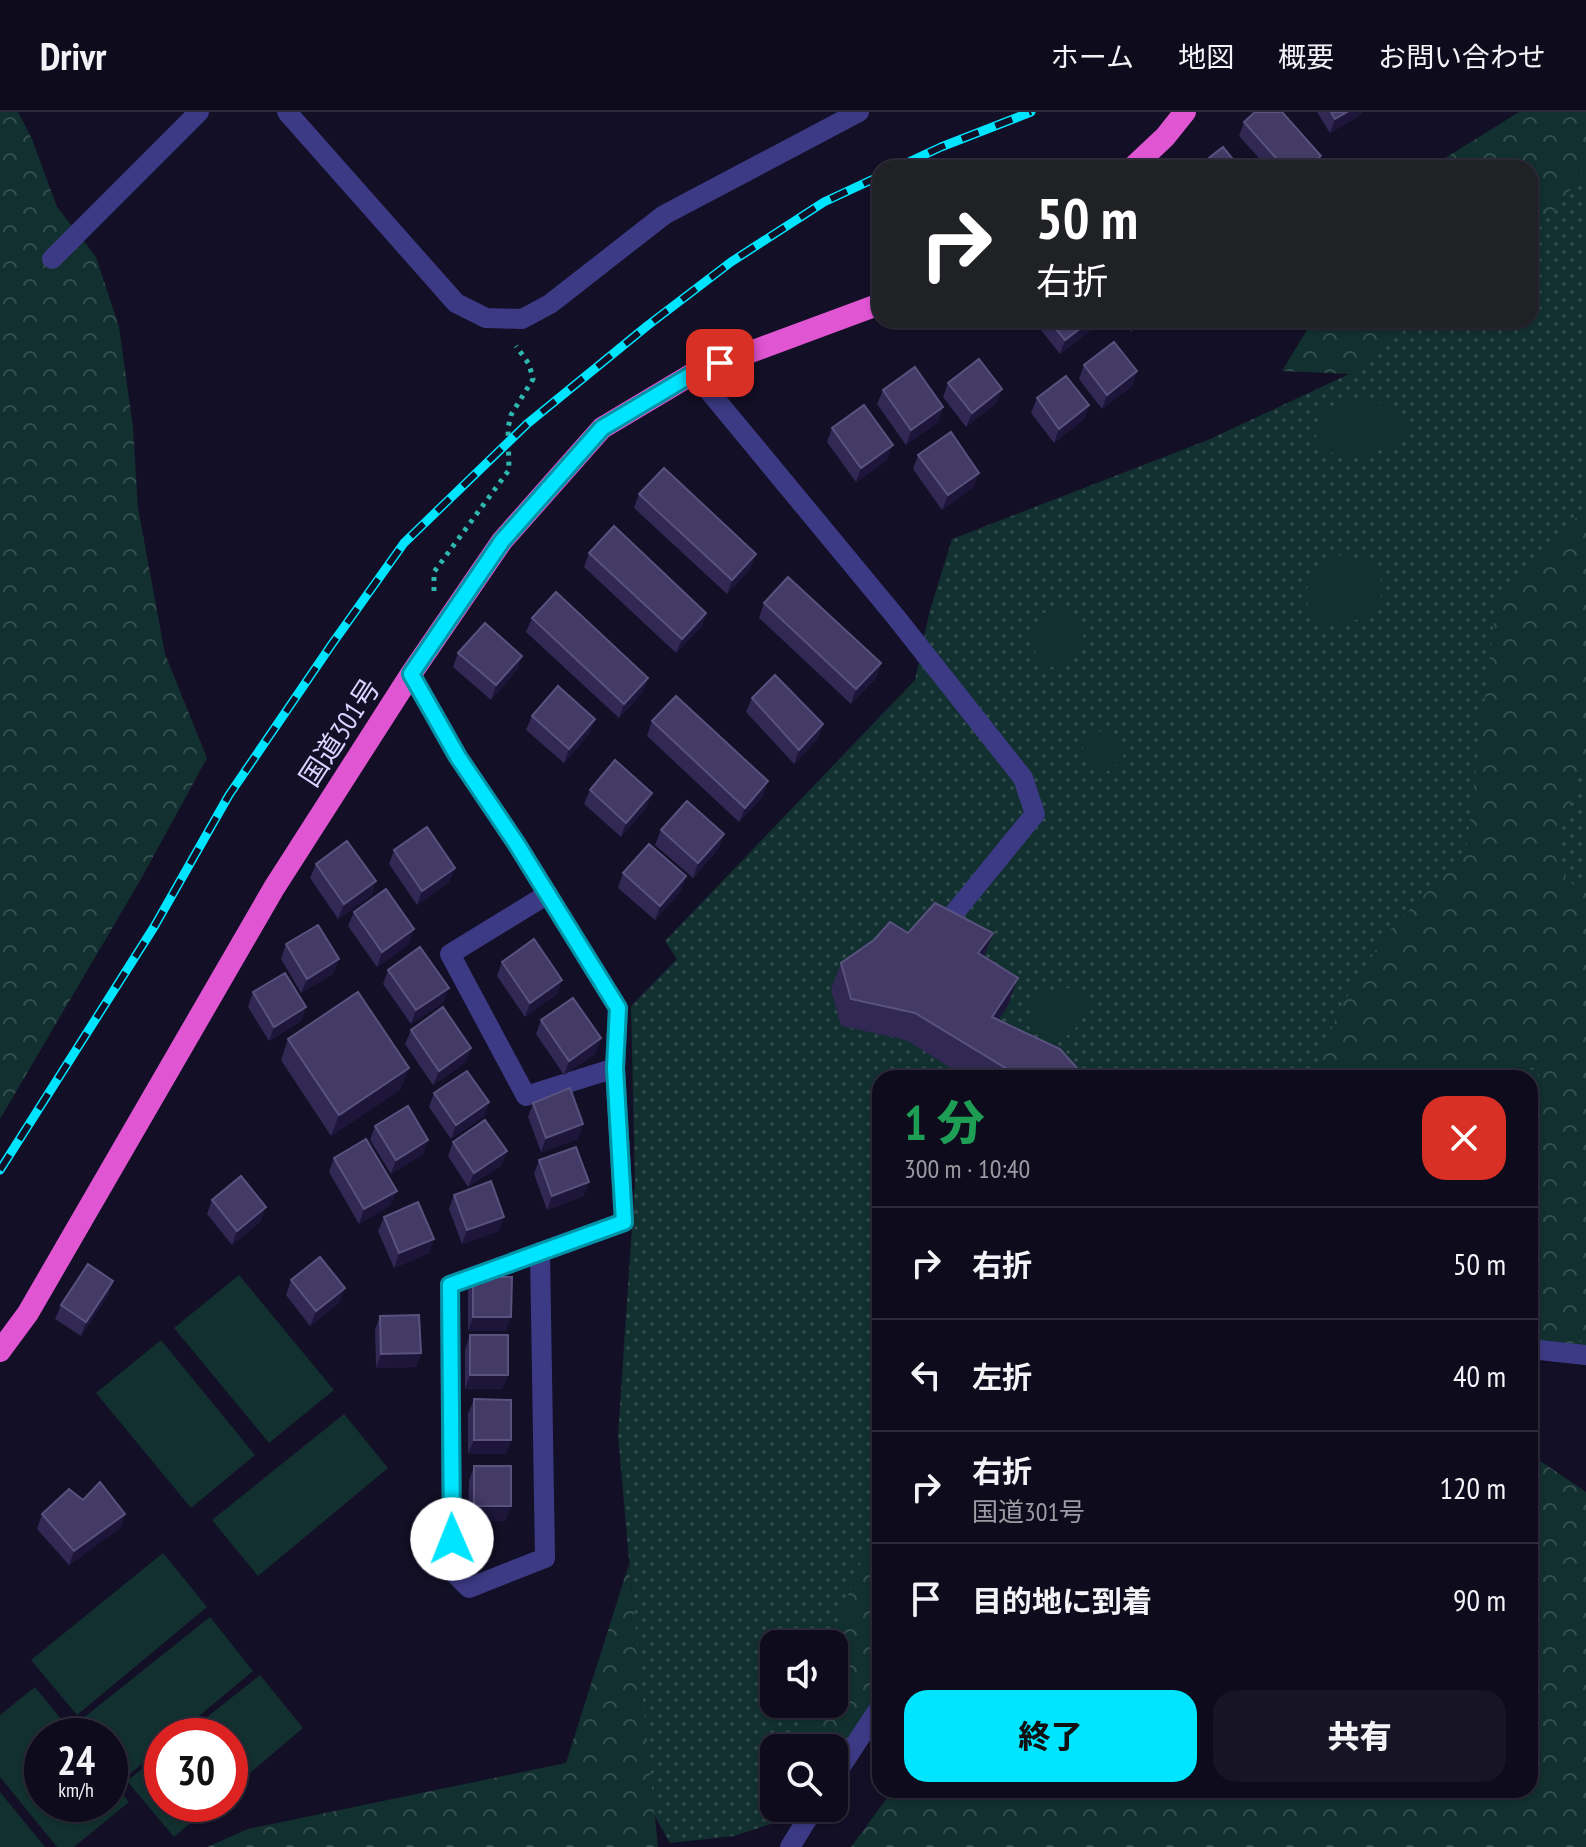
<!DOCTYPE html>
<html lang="ja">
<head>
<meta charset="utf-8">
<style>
  body { margin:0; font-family:"PT Sans Narrow","Noto Sans JP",sans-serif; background:#171425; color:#f1f3f6; height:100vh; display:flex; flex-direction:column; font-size:30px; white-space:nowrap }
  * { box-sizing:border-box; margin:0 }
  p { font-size:26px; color:#9b9ba3 }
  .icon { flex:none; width:44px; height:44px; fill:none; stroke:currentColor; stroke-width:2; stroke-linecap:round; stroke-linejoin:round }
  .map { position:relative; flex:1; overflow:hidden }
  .sheet { position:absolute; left:872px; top:958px; width:666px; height:728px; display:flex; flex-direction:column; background:#0e0b1c; border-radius:24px; box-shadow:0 2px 6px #0004,0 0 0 2px #2e2b3b }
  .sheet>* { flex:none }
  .top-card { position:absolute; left:872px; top:48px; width:666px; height:168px; border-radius:24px; box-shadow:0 2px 6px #0004,0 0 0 2px #2e2b3b; background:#202124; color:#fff; overflow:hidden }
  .fabs { position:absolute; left:760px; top:1518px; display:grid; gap:16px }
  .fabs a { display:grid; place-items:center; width:88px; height:88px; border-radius:16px; background:#0e0b1c; box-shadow:0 2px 6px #0004,0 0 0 2px #2e2b3b; font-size:40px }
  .speed { position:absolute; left:24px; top:1606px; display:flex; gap:16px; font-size:40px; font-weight:700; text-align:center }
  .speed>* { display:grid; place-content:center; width:104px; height:104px; border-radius:50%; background:#0e0b1c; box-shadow:0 2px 6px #0004,0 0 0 2px #2e2b3b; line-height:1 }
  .speed small { font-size:20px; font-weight:400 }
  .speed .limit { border:12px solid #d22; background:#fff; color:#111 }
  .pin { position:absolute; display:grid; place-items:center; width:68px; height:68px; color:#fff; margin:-34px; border-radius:16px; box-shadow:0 4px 12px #0006 }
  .me { position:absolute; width:88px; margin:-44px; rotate:359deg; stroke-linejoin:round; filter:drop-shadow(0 0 6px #0008) }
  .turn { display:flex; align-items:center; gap:28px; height:168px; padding:0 32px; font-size:36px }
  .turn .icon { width:104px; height:104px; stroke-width:2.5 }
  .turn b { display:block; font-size:56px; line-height:68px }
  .round { display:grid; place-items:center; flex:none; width:84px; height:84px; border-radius:24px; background:#171425 }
  .head { display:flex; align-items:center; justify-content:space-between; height:136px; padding:0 32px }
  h1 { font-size:48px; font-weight:800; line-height:60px; color:#1e9e55 }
  .cta { display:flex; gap:16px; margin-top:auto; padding:16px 32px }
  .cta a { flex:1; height:92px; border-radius:24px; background:#00e5ff; color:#111; font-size:32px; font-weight:800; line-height:92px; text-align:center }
  .cta a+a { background:#171425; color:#f1f3f6 }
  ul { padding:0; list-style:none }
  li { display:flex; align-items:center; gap:24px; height:112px; padding:0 32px; border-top:2px solid #2e2b3b }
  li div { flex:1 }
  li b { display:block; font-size:30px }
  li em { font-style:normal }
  header { display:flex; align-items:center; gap:48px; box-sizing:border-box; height:112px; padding:0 40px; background:#0e0b1c; border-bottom:2px solid #2e2b3b }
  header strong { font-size:38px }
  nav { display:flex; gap:44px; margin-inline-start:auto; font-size:28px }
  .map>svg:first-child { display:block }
  .grass { fill:url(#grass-dots); fill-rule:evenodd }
  .forest { fill:url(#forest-crowns) }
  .park { fill:#12302f }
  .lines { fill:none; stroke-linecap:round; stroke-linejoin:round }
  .path { stroke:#2fb8b0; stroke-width:5; stroke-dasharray:4 6; stroke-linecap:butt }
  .minor { stroke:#3d3a85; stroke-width:20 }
  .trunk { stroke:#e055d1; stroke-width:22 }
  .rail-casing { stroke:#00e5ff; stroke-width:9 }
  .rail { stroke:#130f26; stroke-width:6; stroke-dasharray:18; stroke-linecap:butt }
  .wall { fill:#312854 }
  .shaded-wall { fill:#1d163a }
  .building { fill:#433a66; stroke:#5a527e; stroke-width:2 }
  .route-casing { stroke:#0095a6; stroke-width:20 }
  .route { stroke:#00e5ff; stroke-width:14 }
  .labels { text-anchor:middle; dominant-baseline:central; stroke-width:8; stroke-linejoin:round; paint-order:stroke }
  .street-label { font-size:28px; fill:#d9d4ff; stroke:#130f26 }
</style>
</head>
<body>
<header>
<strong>Drivr</strong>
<nav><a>ホーム</a><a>地図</a><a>概要</a><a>お問い合わせ</a></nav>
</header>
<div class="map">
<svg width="1586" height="1735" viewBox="0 0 1586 1735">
  <defs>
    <pattern id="grass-dots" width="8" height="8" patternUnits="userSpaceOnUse" patternTransform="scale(2)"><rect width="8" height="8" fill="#12302f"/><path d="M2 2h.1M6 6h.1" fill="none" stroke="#344d4e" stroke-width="1.8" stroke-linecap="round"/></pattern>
    <pattern id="forest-crowns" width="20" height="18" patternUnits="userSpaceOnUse" patternTransform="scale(2)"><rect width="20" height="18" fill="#12302f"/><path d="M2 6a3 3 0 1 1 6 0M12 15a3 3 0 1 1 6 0" fill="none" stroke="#344d4e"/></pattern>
  </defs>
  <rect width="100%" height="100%" fill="#130f26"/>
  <!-- grass -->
  <path class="grass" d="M1586 0V1235L1530 1229V966H880V1561L834 1636H774V1696H792L783 1708 734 1724 670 1731 651 1697 618 1323 635 1070 631 894 677 847 665 829 915 568 930 498 952 427 1208 328 1349 262 1336 208H1530V56ZM774 1532H834V1592H774Z"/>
  <!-- forest -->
  <path class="forest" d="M0 0H18L32 27 57 95 96 145 119 215 133 315 138 396 165 542 207 646 141 767 0 1007Z
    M1519 0H1586V53L1559 95 1530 118V56H1429Z
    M1313 208H1417L1350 262 1282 259Z
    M1586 395V642L1557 732 1565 767 1586 781V1226L1539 1247H1530V995L1542 954 1478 966H1310L1342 893 1385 823 1466 740 1496 493Z
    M1530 1342 1586 1380V1735H851L893 1678H1530Z
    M880 1401V1611L834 1666V1636H807L795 1620 806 1592H834V1532H829Z
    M629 1452 658 1735H207L248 1717 566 1651Z"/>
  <!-- park -->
  <path class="park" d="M1363 285 1398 297 1408 318 1394 335 1345 347 1318 334 1315 318 1324 296Z
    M1341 443C1368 448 1373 449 1384 475 1382 480 1380 490 1377 494 1365 509 1343 512 1327 515L1309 503 1306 478 1325 451Z
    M1059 497 1077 510 1084 527C1063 565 1040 565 1029 522L1043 501Z
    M1100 619 1121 625 1125 640 1118 652 1106 660 1088 655 1082 643 1084 628Z
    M1068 876 1087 887C1079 920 1068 935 1034 920L1029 895 1044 881Z
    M239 1163 334 1278 269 1331 174 1216Z
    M161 1228 255 1343 191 1396 96 1281Z
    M344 1302 388 1356 258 1464 212 1408Z
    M163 1441 207 1495 77 1603 31 1548Z
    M210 1505 253 1559 175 1624H162V1635L124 1667 110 1651V1624H88L77 1611Z
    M260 1563 303 1616 230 1678V1624H183Z
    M35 1575 75 1624H42V1692H110V1667L129 1690 74 1735H57L0 1665V1603Z
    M162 1641V1692H213L174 1725 127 1669Z
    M0 1680 45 1735H0Z"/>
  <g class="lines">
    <!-- path -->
    <path class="path" d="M434 479V460L509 358 508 316 511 303 533 267 529 252 516 234"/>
    <!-- minor -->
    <path class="minor" d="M287 0 456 191 486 206 522 207 550 192 664 103 859 0
      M52 147 199 0
      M694 261 895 504 1023 666 1035 702 942 816
      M411 562 458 645 516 731 618 896 615 956 624 1110 450 1173 452 1459 469 1476 545 1446 540 1140
      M548 782 450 842 526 984 615 956
      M1530 1237 1586 1243
      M834 1665 880 1595
      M790 1735 814 1696"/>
    <!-- trunk -->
    <path class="trunk" d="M1132 56 1165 25 1185 0
      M0 1239 28 1201 274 776 411 562 502 429 602 316 694 261 880 192"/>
    <!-- rail casing -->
    <g class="rail-casing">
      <path id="rail" d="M896 56 941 35 1031 0
        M0 1058 154 815 229 683 332 532 404 431 527 312 647 214 731 150 824 90 880 64"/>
    </g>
    <!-- rail -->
    <use href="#rail" class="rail"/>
  </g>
  <!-- wall -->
  <path class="wall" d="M1317 0H1363L1362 2 1330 21Z
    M1244 10 1321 44 1316 56H1268L1239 24Z
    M1033 208H1095L1091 218 1060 242Z
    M1122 208H1146L1131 220Z
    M1084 253 1137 259 1132 274 1102 297 1079 267Z
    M948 271 1002 277 996 291 966 315 943 285Z
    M883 278 943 295 938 310 906 333 877 292Z
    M1037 286 1089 293 1084 307 1054 331 1031 301Z
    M832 316 887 348 856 370 827 330Z
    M918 343 974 375 942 398 913 357Z
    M639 382 751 456 727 482 634 396Z
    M589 441 706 501 701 515 676 541 584 455Z
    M764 491 881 551 876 566 851 592 759 506Z
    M532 506 648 566 643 580 619 606 526 520Z
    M458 541 522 544 517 558 491 588 453 555Z
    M752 586 823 612 818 626 794 652 746 600Z
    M532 604 590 621 564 651 526 618Z
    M652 609 768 669 763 684 739 710 647 624Z
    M590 678 647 695 621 725 584 692Z
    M661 718 724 722 719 736 693 766 655 733Z
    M394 738 455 756 449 770 417 793 389 752Z
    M316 752 376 769 371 784 338 807 310 766Z
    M623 761 681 779 655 808 618 776Z
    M354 800 409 832 377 855 348 814Z
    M908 821 984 845 1008 893 998 908 1086 966H967L906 928 841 914 831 878 841 851Z
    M286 832 334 861 301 881 281 847Z
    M502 850 562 868 557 882 525 905 497 864Z
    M388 858 444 890 411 912 383 872Z
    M253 880 306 895 301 909 269 929 248 895Z
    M541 908 596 941 564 963 536 922Z
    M411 918 471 936 466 950 433 973 405 932Z
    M288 927 401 977 331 1024 281 948Z
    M434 981 489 990 484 1004 451 1027 429 995Z
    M533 991 583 1012 578 1027 541 1040 528 1005Z
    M375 1014 428 1028 423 1042 391 1062 370 1028Z
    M453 1030 502 1053 468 1075 448 1044Z
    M334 1046 391 1093 359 1112 329 1060Z
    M539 1048 584 1084 547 1098 534 1062Z
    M454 1083 499 1119 462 1132 449 1097Z
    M212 1088 261 1109 232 1133 207 1102Z
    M384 1105 434 1127 429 1141 394 1156 378 1119Z
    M473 1165 506 1219H468V1179Z
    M291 1168 340 1190 310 1214 286 1183Z
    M113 1169 108 1183 81 1224 55 1207 61 1193Z
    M380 1204 421 1241 416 1255 376 1256 375 1218Z
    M470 1223 508 1263 502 1277H465V1237Z
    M474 1287 511 1328 506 1342H468V1302Z
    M474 1354 506 1409 468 1408 469 1369Z
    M42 1402H125L120 1416 69 1453 37 1417Z"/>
  <!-- shaded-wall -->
  <path class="shaded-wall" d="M1347 0H1363L1362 2 1330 21 1335 7Z
    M1321 44 1316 56H1307Z
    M1091 208H1095L1091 218 1060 242 1065 228Z
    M1135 208H1146L1131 220Z
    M1137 259 1132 274 1102 297 1107 283Z
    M1002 277 996 291 966 315 972 301Z
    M1089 293 1084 307 1054 331 1059 317Z
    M943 295 938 310 906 333 911 318Z
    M893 333 887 348 856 370 861 356Z
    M979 361 974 375 942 398 948 383Z
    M756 442 751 456 727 482 732 468Z
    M706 501 701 515 676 541 682 527Z
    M522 544 517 558 491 588 496 573Z
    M881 551 876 566 851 592 856 577Z
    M648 566 643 580 619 606 624 592Z
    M595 607 590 621 564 651 569 637Z
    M823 612 818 626 794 652 799 638Z
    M768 669 763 684 739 710 745 696Z
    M652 681 647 695 621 725 626 711Z
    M724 722 719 736 693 766 698 751Z
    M455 756 449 770 417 793 422 779Z
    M686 764 681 779 655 808 660 794Z
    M376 769 371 784 338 807 344 792Z
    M414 817 409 832 377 855 382 840Z
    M993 821 983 848 978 841Z
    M339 847 334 861 301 881 307 867Z
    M1018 866 1008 893 982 933 992 905Z
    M562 868 557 882 525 905 530 891Z
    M449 876 444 890 411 912 416 898Z
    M306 895 301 909 269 929 274 915Z
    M601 926 596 941 564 963 569 949Z
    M471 936 466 950 433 973 439 959Z
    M409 956 401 977 331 1024 339 1003Z
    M489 990 484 1004 451 1027 456 1013Z
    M583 1012 578 1027 541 1040 546 1026Z
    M428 1028 423 1042 391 1062 396 1048Z
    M507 1039 502 1053 468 1075 474 1061Z
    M589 1070 584 1084 547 1098 552 1084Z
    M397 1079 391 1093 359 1112 364 1097Z
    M266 1095 261 1109 232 1133 237 1119Z
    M504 1105 499 1119 462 1132 467 1118Z
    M434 1127 429 1141 394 1156 399 1141Z
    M113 1169 108 1183 81 1224 86 1210Z
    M345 1176 340 1190 310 1214 316 1199Z
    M473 1205H511L506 1219H468Z
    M421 1241 416 1255 376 1256 381 1242Z
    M470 1263H508L502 1277H465Z
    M474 1328H511L506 1342H468Z
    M474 1394H511L506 1409 468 1408Z
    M125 1402 120 1416 69 1453 74 1439Z"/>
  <!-- building -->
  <path class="building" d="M1255 0H1282L1321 44 1307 56H1285L1244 10Z
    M1331 0H1347L1335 7Z
    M1223 35 1240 56H1196Z
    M1049 208H1091L1065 228Z
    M1114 230 1137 259 1107 283 1084 253Z
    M979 247 1002 277 972 301 948 271Z
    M915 255 943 295 911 318 883 278Z
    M1066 264 1089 293 1059 317 1037 286Z
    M864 293 893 333 861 356 832 316Z
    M951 320 979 361 948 383 918 343Z
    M664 356 756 442 732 468 639 382Z
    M614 414 706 501 682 527 589 441Z
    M788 465 881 551 856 577 764 491Z
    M556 480 648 566 624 592 532 506Z
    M485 511 522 544 496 573 458 541Z
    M775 563 823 612 799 638 752 586Z
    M558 574 595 607 569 637 532 604Z
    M676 584 768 669 745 696 652 609Z
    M615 648 652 681 626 711 590 678Z
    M687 689 724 722 698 751 661 718Z
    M427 715 455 756 422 779 394 738Z
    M347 729 376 769 344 792 316 752Z
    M649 732 686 764 660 794 623 761Z
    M386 777 414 817 382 840 354 800Z
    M935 791 993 821 978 841 1018 866 992 905 1060 937 1086 966H1022L915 901 851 887 841 851 874 828 890 810 908 821Z
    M318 813 339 847 307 867 286 832Z
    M534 827 562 868 530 891 502 850Z
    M420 835 449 876 416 898 388 858Z
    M285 861 306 895 274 915 253 880Z
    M358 880 409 956 339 1003 288 927Z
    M573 886 601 926 569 949 541 908Z
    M443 895 471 936 439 959 411 918Z
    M467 959 489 990 456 1013 434 981Z
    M570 976 583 1012 546 1026 533 991Z
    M408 994 428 1028 396 1048 375 1014Z
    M485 1008 507 1039 474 1061 453 1030Z
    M366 1027 397 1079 364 1097 334 1046Z
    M576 1035 589 1070 552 1084 539 1048Z
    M241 1064 266 1095 237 1119 212 1088Z
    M491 1069 504 1105 467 1118 454 1083Z
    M418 1090 434 1127 399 1141 384 1105Z
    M320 1145 345 1176 316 1199 291 1168Z
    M88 1152 113 1169 86 1210 61 1193Z
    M473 1165H512L511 1205H473Z
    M419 1203 421 1241 381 1242 380 1204Z
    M470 1223H508V1263H470Z
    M474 1287 511 1288V1328H474Z
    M474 1354H511V1394H474Z
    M100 1370 125 1402 74 1439 42 1402 69 1377 83 1388Z"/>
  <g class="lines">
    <!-- route casing -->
    <g class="route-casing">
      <path id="route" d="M452 1427 450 1173 624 1110 615 956 618 896 516 731 458 645 411 562 502 429 602 316 694 261 720 251"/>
    </g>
    <!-- route -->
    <use href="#route" class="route"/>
  </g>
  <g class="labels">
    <!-- street labels -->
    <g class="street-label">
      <text transform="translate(339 620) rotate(-57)">国道301号</text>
    </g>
  </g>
</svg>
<div class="fabs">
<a><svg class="icon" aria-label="sound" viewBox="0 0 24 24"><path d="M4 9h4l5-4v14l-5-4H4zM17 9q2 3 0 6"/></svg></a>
<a><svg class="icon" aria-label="search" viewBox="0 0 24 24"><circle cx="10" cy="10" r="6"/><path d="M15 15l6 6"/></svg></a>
</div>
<div class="speed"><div>24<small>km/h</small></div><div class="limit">30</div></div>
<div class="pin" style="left:720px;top:251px;background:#d93025"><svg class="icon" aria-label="arrive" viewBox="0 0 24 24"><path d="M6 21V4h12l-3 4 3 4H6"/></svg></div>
<svg class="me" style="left:452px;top:1427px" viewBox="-20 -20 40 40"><circle r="19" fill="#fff"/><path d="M0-13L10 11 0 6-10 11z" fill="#00e5ff"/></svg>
<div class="top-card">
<div class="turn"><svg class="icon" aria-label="right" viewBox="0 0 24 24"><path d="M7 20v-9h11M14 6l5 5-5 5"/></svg><div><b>50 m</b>右折</div></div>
</div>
<section class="sheet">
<div class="head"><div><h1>1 分</h1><p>300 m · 10:40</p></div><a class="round" style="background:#d93025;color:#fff"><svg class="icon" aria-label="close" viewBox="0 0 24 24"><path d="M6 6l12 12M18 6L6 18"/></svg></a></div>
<ul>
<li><svg class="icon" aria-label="right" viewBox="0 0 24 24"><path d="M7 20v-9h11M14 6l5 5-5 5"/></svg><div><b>右折</b></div><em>50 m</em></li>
<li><svg class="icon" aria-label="left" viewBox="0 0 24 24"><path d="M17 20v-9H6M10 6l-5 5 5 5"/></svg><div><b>左折</b></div><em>40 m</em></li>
<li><svg class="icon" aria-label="right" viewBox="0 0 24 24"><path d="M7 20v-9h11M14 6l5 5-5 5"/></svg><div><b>右折</b><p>国道301号</p></div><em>120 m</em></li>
<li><svg class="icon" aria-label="arrive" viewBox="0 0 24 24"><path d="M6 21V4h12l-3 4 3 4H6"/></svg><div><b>目的地に到着</b></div><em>90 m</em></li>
</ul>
<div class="cta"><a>終了</a><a>共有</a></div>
</section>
</div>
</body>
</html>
